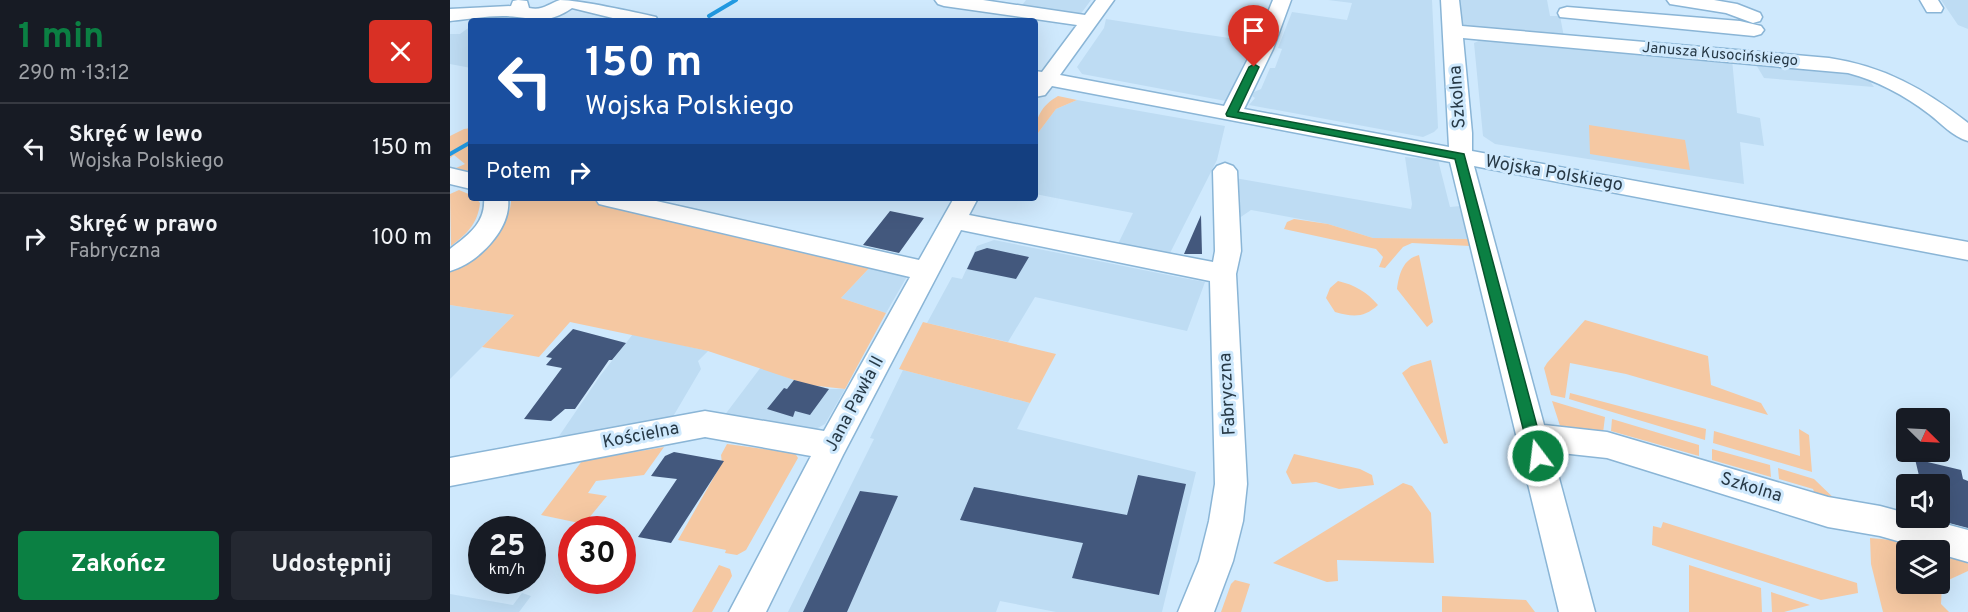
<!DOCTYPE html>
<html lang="pl">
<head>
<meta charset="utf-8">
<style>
  body { margin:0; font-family:Overpass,sans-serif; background:#242831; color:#f1f3f6; height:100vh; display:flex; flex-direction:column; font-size:22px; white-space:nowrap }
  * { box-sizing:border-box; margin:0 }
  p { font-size:20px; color:#9ea1a6 }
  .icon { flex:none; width:33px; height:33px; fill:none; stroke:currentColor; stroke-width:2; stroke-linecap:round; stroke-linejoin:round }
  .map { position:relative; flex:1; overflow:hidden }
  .side { display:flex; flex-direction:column; background:#171b24; width:450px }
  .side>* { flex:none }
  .banner { position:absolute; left:18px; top:18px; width:570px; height:183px; border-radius:6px; box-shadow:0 6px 24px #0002; background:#1a4fa0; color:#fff; overflow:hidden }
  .needle { width:39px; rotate:114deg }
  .tools { position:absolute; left:1446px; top:408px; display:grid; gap:12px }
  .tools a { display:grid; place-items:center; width:54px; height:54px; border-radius:6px; background:#171b24; box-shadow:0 6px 24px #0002; font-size:30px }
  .speed { position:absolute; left:18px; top:516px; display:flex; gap:12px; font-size:30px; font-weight:700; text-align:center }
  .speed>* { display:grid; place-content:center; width:78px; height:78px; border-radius:50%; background:#171b24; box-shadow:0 6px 24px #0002; line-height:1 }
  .speed small { font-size:15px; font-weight:400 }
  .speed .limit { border:9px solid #d22; background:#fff; color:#111 }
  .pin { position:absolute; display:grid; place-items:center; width:51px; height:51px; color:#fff; margin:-62px -26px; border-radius:50% 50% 50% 0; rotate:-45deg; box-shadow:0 0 6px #0007 }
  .pin .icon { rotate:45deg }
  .me { position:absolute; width:66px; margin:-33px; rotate:345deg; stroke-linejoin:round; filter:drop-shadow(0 0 4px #0008) }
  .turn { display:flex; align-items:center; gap:21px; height:126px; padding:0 18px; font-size:27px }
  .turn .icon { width:78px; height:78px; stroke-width:2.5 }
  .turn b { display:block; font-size:42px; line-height:51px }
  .then { display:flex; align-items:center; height:57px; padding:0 18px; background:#0003; gap:12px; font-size:22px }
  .round { display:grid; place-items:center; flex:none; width:63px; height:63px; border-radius:6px; background:#242831 }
  .headline { display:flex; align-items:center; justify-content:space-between; height:102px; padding:0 18px }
  h1 { font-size:36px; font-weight:700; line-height:45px; color:#0b8043 }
  .action { display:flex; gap:12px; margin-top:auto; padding:12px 18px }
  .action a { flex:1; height:69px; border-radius:6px; background:#0b8043; color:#fff; font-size:24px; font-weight:700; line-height:69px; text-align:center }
  .action a+a { background:#242831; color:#f1f3f6 }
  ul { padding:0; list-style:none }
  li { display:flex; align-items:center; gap:18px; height:90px; padding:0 18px; border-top:2px solid #363941 }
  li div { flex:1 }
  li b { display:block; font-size:22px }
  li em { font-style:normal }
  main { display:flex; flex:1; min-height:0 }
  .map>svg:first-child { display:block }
  .built { fill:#bedcf3 }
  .green { fill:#f5c8a2; fill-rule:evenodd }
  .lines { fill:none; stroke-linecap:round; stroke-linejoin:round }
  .stream { stroke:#229ae2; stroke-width:4 }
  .building { fill:#43587d }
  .minor-casing { stroke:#8ab5d6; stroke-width:3 }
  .minor { fill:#fff; fill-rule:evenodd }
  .route { fill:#0b8043; stroke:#07532c; stroke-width:1.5 }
  .labels { text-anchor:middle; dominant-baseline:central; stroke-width:6; stroke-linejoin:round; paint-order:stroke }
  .far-street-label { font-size:15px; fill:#273946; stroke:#cfe9fd }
  .street-label { font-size:18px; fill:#273946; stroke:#cfe9fd }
</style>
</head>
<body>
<main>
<section class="side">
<div class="headline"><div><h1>1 min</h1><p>290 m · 13:12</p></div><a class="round" style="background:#d93025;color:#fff"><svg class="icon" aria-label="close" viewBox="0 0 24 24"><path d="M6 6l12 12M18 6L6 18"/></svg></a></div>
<ul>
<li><svg class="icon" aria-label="left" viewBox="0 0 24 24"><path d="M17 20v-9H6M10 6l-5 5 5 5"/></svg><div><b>Skręć w lewo</b><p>Wojska Polskiego</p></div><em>150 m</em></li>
<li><svg class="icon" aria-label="right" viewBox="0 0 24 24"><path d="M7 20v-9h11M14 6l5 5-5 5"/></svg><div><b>Skręć w prawo</b><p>Fabryczna</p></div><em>100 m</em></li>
</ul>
<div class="action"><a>Zakończ</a><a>Udostępnij</a></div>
</section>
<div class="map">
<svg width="1518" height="612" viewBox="0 0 1518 612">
  <rect width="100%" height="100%" fill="#cfe9fd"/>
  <!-- built -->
  <path class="built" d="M576 0H641L630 15 570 8Z
    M878 0H982L988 128 984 132 973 137 799 105 805 98 802 96 804 92 811 89 820 68H825L832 49 828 48 842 12 897 20 902 3Z
    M1005 0H1097L1100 16H1110L1114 37 1011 28Z
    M1491 0H1518V29L1508 25Z
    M656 19 738 32 807 42 803 50H800L776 101 632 74 627 67 654 28Z
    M21 26V68L0 64V34H10Z
    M1035 38 1282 59 1287 113 1310 118 1314 146 1290 142 1294 184 1045 144 1033 136 1024 43Z
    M1305 63 1415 74 1424 87 1314 78Z
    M627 100 775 126 767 160 719 255 668 244 683 213 585 194V137L606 109Z
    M955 157 988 160 1000 207 1011 206 1018 239 923 238 878 224 801 210 782 223 779 177 961 209 962 204Z
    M544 240 723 276 755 282 737 331 585 297 558 342 477 323 502 277 512 279 527 246Z
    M423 264 459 273 436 313 391 298Z
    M0 305 64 315 0 379Z
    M183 334 258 351 248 361 251 369 221 420 105 442 150 376Z
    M311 367 344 380 379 389H395L375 424 366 429 274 416Z
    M453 370 580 403 567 429 746 472 712 612H606L550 601 546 612H338L424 439 420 438Z
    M72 593 81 596 69 612H0V594L63 605Z"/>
  <!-- green -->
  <path class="green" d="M608 96 627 100 606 109 585 137C585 118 591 106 608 96Z
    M1139 125 1235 140 1240 170 1140 154Z
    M21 128V172L6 168 15 164 4 155 0 158V136L14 129Z
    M9 190 21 195V198H26L30 203C28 223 17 234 1 246L0 194Z
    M61 198H135L423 264 391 298 436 313 395 389 359 385 258 351 120 322 89 357 32 347 64 315 0 305V271C21 255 63 228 61 198Z
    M844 219 878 224 923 238 1018 239 1020 246 962 243 953 247 935 268 929 267 933 257 926 249 834 229 837 222Z
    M969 255 983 322 977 327 947 289C949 274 953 259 969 255Z
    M888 281C905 285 917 292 928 305 914 318 903 317 885 312L876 298 880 288Z
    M1135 320 1258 356 1261 385 1311 403 1318 415 1176 374 1120 363 1115 398 1101 395 1094 368 1097 363Z
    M473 322 477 323 606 354 580 403 449 369Z
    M981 360 998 443 994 444 952 373 961 366Z
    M1120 393 1256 429 1255 440 1119 399Z
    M1102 401 1155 417 1152 441 1111 429Z
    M1162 419 1249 445V456L1161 431Z
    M1349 429 1359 435 1362 472 1263 443 1264 431 1350 456Z
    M277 444 345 453 348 458 296 550 287 555 275 553 276 550 228 540 272 463 271 455Z
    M214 447 194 475 146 481 138 493 157 496 134 524 91 515 132 461Z
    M1262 449 1320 465 1321 477 1262 460Z
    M844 454 910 469 922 475 924 485 889 489 866 482 842 484 836 472Z
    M1328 468 1364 479 1390 504 1368 502 1363 489 1329 479Z
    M953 483 962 486 981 513 984 563 887 560 888 581 877 582 823 563Z
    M1213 522 1407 583 1408 593 1371 600 1202 545 1203 526 1211 528Z
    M1420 538C1448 541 1498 543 1518 564V571L1492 583 1491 604 1499 612H1433L1421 564ZM1456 550H1490V584H1456Z
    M269 565 280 569 282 576 262 612H242Z
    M1239 565 1311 588 1312 612H1239Z
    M785 580 800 584 791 612H771L781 584Z
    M1321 592 1360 605 1334 612H1322Z
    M992 596 1076 600 1085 612H992Z"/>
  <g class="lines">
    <!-- stream -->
    <path class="stream" d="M259 16 286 0
      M0 154 21 142"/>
  </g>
  <!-- building -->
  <path class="building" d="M440 211 474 218 449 253 413 245Z
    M751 215 752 254H734Z
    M537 248 579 257 566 279 517 269 525 252Z
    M123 329 176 343 162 360H159L125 409H115L101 421 74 419 112 368 96 365 102 358 96 357Z
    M344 380 379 389 360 415 345 411 343 417 317 409 334 388 337 389Z
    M224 452 274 461 221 543 188 537 227 479 201 476 215 456Z
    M1465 459 1511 470 1513 479 1518 481V528L1480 518H1490V484H1471Z
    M688 475 736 484 709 595 622 578 633 543 510 520 524 487 677 515Z
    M410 491 448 496 397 612H353Z"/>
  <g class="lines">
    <!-- minor casing -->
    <g class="minor-casing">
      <path id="minor" d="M68 0 77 1 79 8C93 11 98 4 110 0 129 0 184 12 206 17L208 21H175L122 8C102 22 90 20 67 17 46 14 21 19 0 21V9L61 6 63 1Z
        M485 0H533L635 15 646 0H664L610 75 774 106 803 49 823 0H841L823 49 794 109 999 147 991 0H1009L1012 26 1379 58C1433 66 1475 89 1518 123V141C1503 137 1491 123 1479 114 1454 95 1428 81 1398 73L1013 38 1022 133V151L1518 242V260L1024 166 1094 425 1157 432 1378 497 1430 506 1456 513V518H1473L1518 530V562L1490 554V550H1479L1430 536 1378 527 1157 458 1102 452 1145 612H1109L1000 162 602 86 595 95 585 97V71L592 72 627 25 494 6 488 4Z
        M1217 0H1264L1287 4 1310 13 1312 17 1310 21 1303 23 1276 13 1220 4Z
        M1470 0H1488L1493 8 1491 12H1477Z
        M1117 7 1290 21 1311 26 1314 30 1311 34 1304 36 1110 17 1108 13 1110 9Z
        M775 163 783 166 787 171 791 251 786 274 797 484 793 521 783 561 764 612H728L749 561 759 521 765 484 760 281 511 230 393 455 316 612H279L361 456 255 437 0 486V458L255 411 374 431 460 277 157 206 149 204 145 198H193L469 260 504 198H528L519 215 763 262 765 251 763 171 767 166Z
        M0 168 21 173V189L0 184Z
        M34 198H58C62 229 28 263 0 271V249C18 235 36 223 34 198Z"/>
    </g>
    <!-- minor -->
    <use href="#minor" class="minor"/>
  </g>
  <!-- route -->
  <path class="route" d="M804 64 809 67 788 112 1014 154 1095 456 1093 461 1088 463 1082 461 1080 456 1005 159 777 116 776 114 799 67Z"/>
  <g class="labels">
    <!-- far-street labels -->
    <g class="far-street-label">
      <text transform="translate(1270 55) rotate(5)">Janusza Kusocińskiego</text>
    </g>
    <!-- street labels -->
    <g class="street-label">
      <text transform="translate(1008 97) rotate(-94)">Szkolna</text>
      <text transform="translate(1104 174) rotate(10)">Wojska Polskiego</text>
      <text transform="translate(778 394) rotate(-93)">Fabryczna</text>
      <text transform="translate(405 404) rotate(-62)">Jana Pawła II</text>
      <text transform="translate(191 436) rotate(-11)">Kościelna</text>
      <text transform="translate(1301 488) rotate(17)">Szkolna</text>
    </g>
  </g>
</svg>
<div class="tools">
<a><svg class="needle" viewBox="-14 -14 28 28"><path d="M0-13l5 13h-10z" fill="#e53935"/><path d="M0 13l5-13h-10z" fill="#9ea1a6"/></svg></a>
<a><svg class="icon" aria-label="sound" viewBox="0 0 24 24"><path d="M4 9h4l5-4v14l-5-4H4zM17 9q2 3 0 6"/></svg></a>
<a><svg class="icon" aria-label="layers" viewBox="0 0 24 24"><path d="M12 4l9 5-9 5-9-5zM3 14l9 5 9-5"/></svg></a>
</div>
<div class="speed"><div>25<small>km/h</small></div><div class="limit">30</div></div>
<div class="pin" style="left:804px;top:67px;background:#d93025"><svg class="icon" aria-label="arrive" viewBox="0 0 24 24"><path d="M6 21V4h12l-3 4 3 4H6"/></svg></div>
<svg class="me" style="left:1088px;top:456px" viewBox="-20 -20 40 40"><circle r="17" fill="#0b8043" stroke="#fff" stroke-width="3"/><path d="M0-11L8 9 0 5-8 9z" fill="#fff"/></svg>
<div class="banner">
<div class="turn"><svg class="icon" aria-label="left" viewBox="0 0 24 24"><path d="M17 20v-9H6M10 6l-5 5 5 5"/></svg><div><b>150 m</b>Wojska Polskiego</div></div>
<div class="then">Potem<svg class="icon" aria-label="right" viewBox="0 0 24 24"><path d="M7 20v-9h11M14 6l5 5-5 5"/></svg></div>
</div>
</div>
</main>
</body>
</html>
